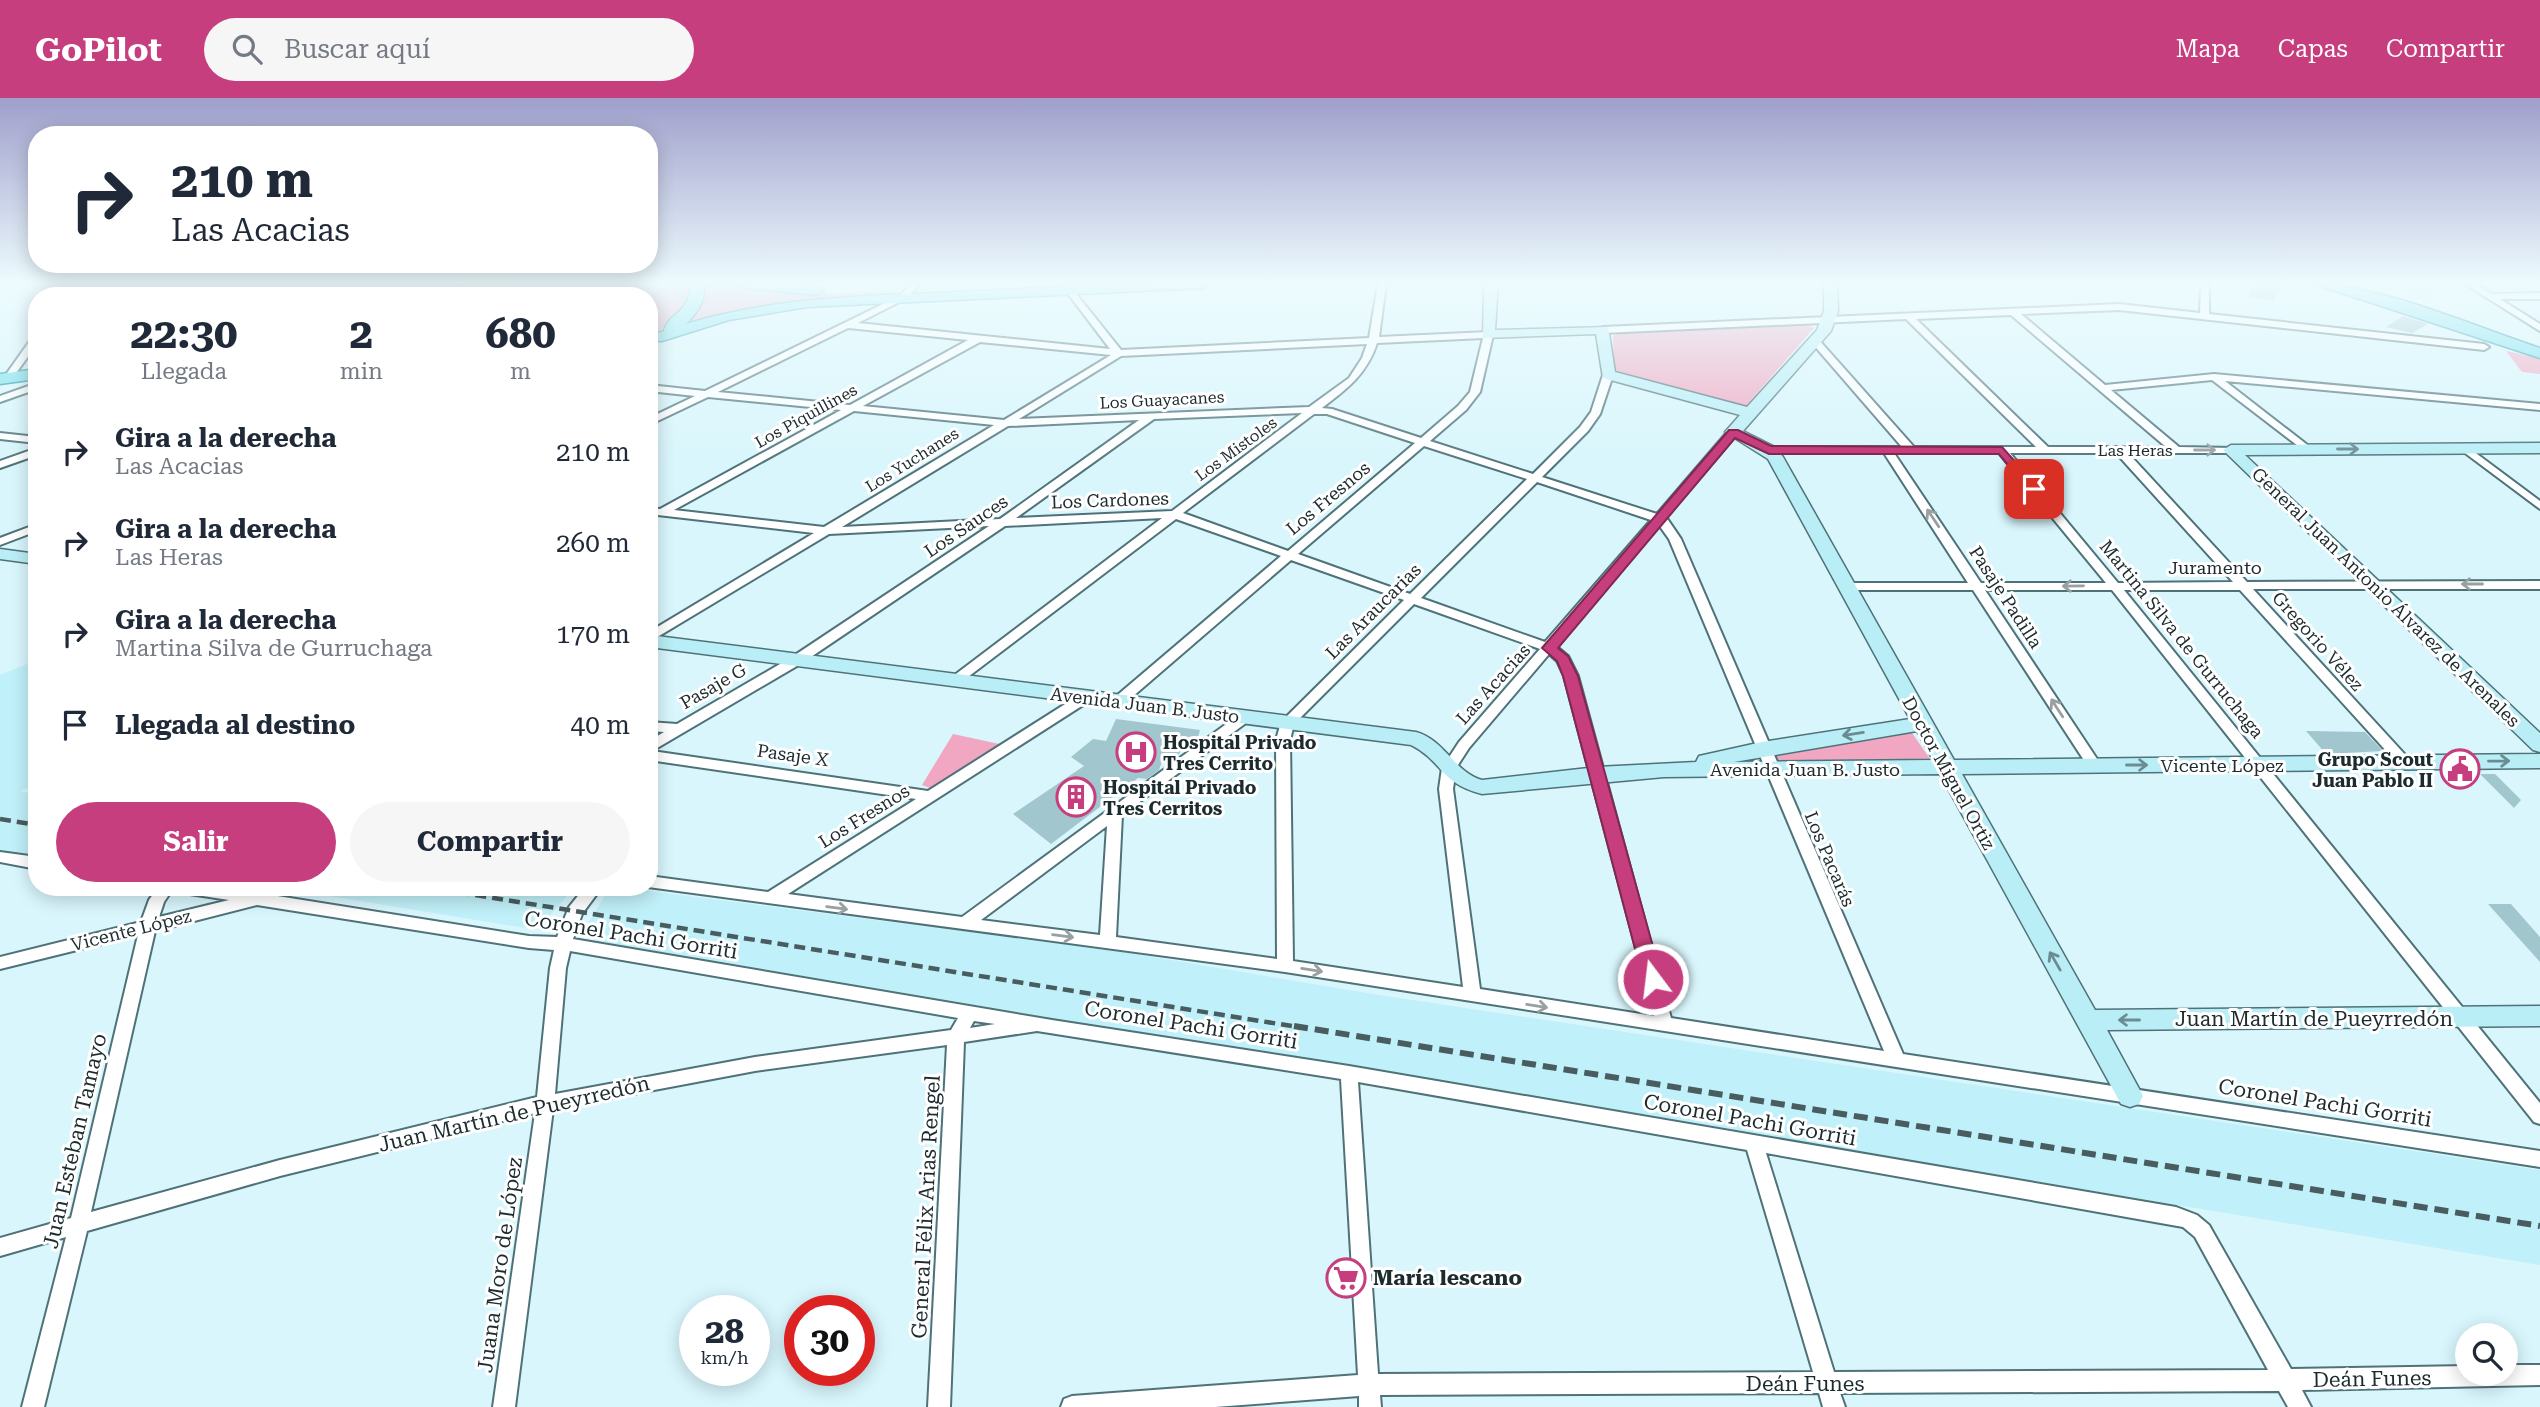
<!DOCTYPE html>
<html lang="es">
<head>
<meta charset="utf-8">
<style>
  body { margin:0; font-family:"Roboto Serif",serif; background:#f6f6f7; color:#1f2937; height:100vh; display:flex; flex-direction:column; font-size:26px; white-space:nowrap }
  * { box-sizing:border-box; margin:0 }
  p { font-size:23px; color:#747a83 }
  .icon { flex:none; width:38px; height:38px; fill:none; stroke:currentColor; stroke-width:2; stroke-linecap:round; stroke-linejoin:round }
  .map { position:relative; flex:1; overflow:hidden }
  .drawer { position:absolute; left:28px; top:189px; width:630px; height:609px; display:flex; flex-direction:column; background:#fff; border-radius:28px; box-shadow:0 4px 18px #0003 }
  .drawer>* { flex:none }
  .banner { position:absolute; left:28px; top:28px; width:630px; height:147px; border-radius:28px; box-shadow:0 4px 18px #0003; background:#fff; color:#1f2937; overflow:hidden }
  .buttons { position:absolute; left:2455px; top:1225px; display:grid; gap:14px }
  .buttons a { display:grid; place-items:center; width:63px; height:63px; border-radius:50%; background:#fff; box-shadow:0 4px 18px #0003; font-size:35px }
  .speed { position:absolute; left:679px; top:1197px; display:flex; gap:14px; font-size:35px; font-weight:700; text-align:center }
  .speed>* { display:grid; place-content:center; width:91px; height:91px; border-radius:50%; background:#fff; box-shadow:0 4px 18px #0003; line-height:1 }
  .speed small { font-size:18px; font-weight:400 }
  .speed .limit { border:10px solid #d22; background:#fff; color:#111 }
  .pin { position:absolute; display:grid; place-items:center; width:60px; height:60px; color:#fff; margin:-30px; border-radius:14px; box-shadow:0 4px 10px #0006 }
  .me { position:absolute; width:77px; margin:-38px; rotate:345deg; stroke-linejoin:round; filter:drop-shadow(0 0 5px #0008) }
  .turn { display:flex; align-items:center; gap:24px; height:147px; padding:0 28px; font-size:32px }
  .turn .icon { width:91px; height:91px; stroke-width:2.5 }
  .turn b { display:block; font-size:49px; line-height:60px }
  .eta { display:flex; justify-content:space-evenly; align-items:center; height:119px; text-align:center }
  .eta b { font-size:42px; font-weight:700; line-height:49px }
  .primary-button { display:flex; gap:14px; margin-top:auto; padding:14px 28px }
  .primary-button a { flex:1; height:80px; border-radius:42px; background:#c63e7d; color:#fff; font-size:28px; font-weight:700; line-height:80px; text-align:center }
  .primary-button a+a { background:#f6f6f7; color:#1f2937 }
  ul { padding:0; list-style:none }
  li { display:flex; align-items:center; gap:21px; height:91px; padding:0 28px }
  li div { flex:1 }
  li b { display:block; font-size:26px }
  li em { font-style:normal }
  header { display:flex; align-items:center; gap:42px; box-sizing:border-box; height:98px; padding:0 35px; background:#c63e7d; color:#fff }
  header strong { font-size:33px }
  nav { display:flex; gap:38px; margin-inline-start:auto; font-size:24px }
  .search { width:490px; height:63px; background:#f6f6f7; display:flex; align-items:center; gap:18px; box-sizing:border-box; padding:0 24px; border-radius:38px; color:#747a83; font-size:26px }
  .map>svg:first-child { display:block }
  .built { fill:#c0f0f9 }
  .green { fill:#f1a7c1 }
  .building { fill:#a1c6cd }
  .lines { fill:none; stroke-linecap:round; stroke-linejoin:round }
  .street-casing { stroke:#4f7278; stroke-width:4 }
  .secondary-casing { stroke:#4f7278; stroke-width:3 }
  .primary-casing { stroke:#1891a2; stroke-width:3 }
  .street { fill:#fff; fill-rule:evenodd }
  .secondary { fill:#b9eef6; fill-rule:evenodd }
  .primary { fill:#73deec; fill-rule:evenodd }
  .rail-far1 { stroke:#495c5f; stroke-width:4.5; stroke-dasharray:11 6; stroke-linecap:butt }
  .rail { stroke:#495c5f; stroke-width:6; stroke-dasharray:14 7; stroke-linecap:butt }
  .oneway { stroke:#6a8c92 }
  .oneway2 { stroke:#99a0a1 }
  .route { fill:#c63e7d; stroke:#812851; stroke-width:2 }
  .labels { text-anchor:middle; dominant-baseline:central; stroke-width:6; stroke-linejoin:round; paint-order:stroke }
  .far-street-label { font-size:16px; fill:#1c2b2e; stroke:#fff }
  .street-label { font-size:18px; fill:#1c2b2e; stroke:#fff }
  .poi-label { font-size:18px; font-weight:bold; fill:#1c2b2e; stroke:#fff; text-anchor:start }
  .near-street-label { font-size:21px; fill:#1c2b2e; stroke:#fff }
  .near-poi-label { font-size:21px; font-weight:bold; fill:#1c2b2e; stroke:#fff; text-anchor:start }
</style>
</head>
<body>
<header>
<strong>GoPilot</strong>
<div class="search"><svg class="icon" aria-label="search" viewBox="0 0 24 24"><circle cx="10" cy="10" r="6"/><path d="M15 15l6 6"/></svg>Buscar aquí</div>
<nav><a>Mapa</a><a>Capas</a><a>Compartir</a></nav>
</header>
<div class="map">
<svg width="2540" height="1309" viewBox="0 0 2540 1309">
  <rect width="100%" height="100%" fill="#d8f6fc"/>
  <!-- built -->
  <path class="built" d="M2410 186H2446L2457 193 2437 194 2423 201 2398 192Z
    M37 562V686L20 693 37 697V758L0 753V577Z
    M274 789H575L544 824 532 831Z
    M626 790 1123 854 1379 897 2540 1072V1167L1039 919 844 894 588 841 585 835 587 827 604 799Z"/>
  <!-- green -->
  <path class="green" d="M465 186H694C699 208 666 230 649 239V198H443Z
    M702 186H736L814 196 894 193 893 196C820 200 746 205 676 230L703 192Z
    M1807 227 1814 230 1744 310 1620 276 1614 269 1613 238 1617 236Z
    M2506 253 2540 260V276L2522 274Z
    M1912 635 1933 665 1777 667 1774 658Z
    M953 636 1004 647 933 691 922 687Z"/>
  <!-- building -->
  <path class="building" d="M2252 186H2286L2273 203 2248 198Z
    M2403 218 2428 226 2412 235 2386 229Z
    M1116 621 1200 632 1197 644 1190 650 1183 649 1178 658 1165 655 1159 672 1147 681 1138 680 1051 746 1013 716 1084 668 1071 659 1093 641 1106 643Z
    M2306 633 2365 634 2383 653 2326 656Z
    M2480 676H2495L2521 702 2514 710Z
    M2488 806H2511L2540 839V864Z"/>
  <g class="lines">
    <!-- street casing -->
    <g class="street-casing">
      <path id="street" d="M71 186H79L72 198H63Z
        M167 186H175L169 198H160Z
        M264 186H272L267 198H258Z
        M373 186H381L378 198H369Z
        M911 186H920L907 200 858 225 1110 251 1069 197 1067 186H1075L1077 197 1121 252 1369 240 1378 186H1386L1379 239 1488 234 1493 237 1480 294 1466 312 1430 343 1533 376 1580 329 1591 314 1603 277 1611 275 1613 277 1600 316 1588 333 1542 379 1657 416 1729 332H1737V336L1666 419 1681 441 1903 956 2540 1053V1069L1285 874 648 789 649 778 768 794 916 701 649 662V643L664 634 649 633V624L677 626 792 559 989 428 829 436 649 544V534L814 435 649 416V410L660 411 841 312 708 299 649 327V320L695 298 649 293V287L705 293 885 205 901 196ZM848 230 968 242 850 307 718 294ZM1483 240 1470 294 1458 308 1421 340 1332 311 1322 310C1347 291 1367 276 1377 245ZM980 244 1111 257 1004 322 863 308ZM1367 246 1362 260 1349 280 1309 309 1019 321 1121 258ZM854 313 994 327 824 429 674 412ZM1302 315 1172 413 1016 420 1154 321ZM1314 316H1327L1415 345 1288 453 1183 415ZM1139 322 1000 421 842 429 1008 328ZM1424 348 1527 381 1410 496 1298 456ZM1537 384 1651 422 1545 544 1421 500ZM1162 420 948 582 955 586 960 585 1176 421 1281 458 1114 600 1112 603 1114 606H1124L1291 462 1404 502 1281 624 1276 642 1277 861 1116 839 1122 717 1250 622 1252 619 1250 616H1240L962 819 788 796 1091 602 1093 599 1091 596H1081L928 693 652 653 802 565 1005 428ZM1659 427 1669 441 1884 953 1671 920 1578 578 1568 558 1556 548ZM1414 506 1540 551 1459 644 1442 670 1439 691 1463 889 1293 863 1290 642 1294 626ZM1549 556 1557 563 1564 578 1654 918 1480 891 1453 691 1456 670 1469 650ZM1107 728 1100 837 981 822Z
        M2201 186H2209V216L2484 246 2489 249 2484 252 2119 212 2021 216 2105 287 2214 276 2540 306V312L2225 283 2310 349 2311 351 2306 354 2212 282 2111 292 2179 349 2235 350 2236 352 2231 355H2128L2247 484 2540 483V491H2253L2409 661 2411 664 2409 667H2399L2240 492H2124L2540 1005V1026L2534 1024 2112 492H1985L2101 667 2094 672 2089 670 1973 492H1844L1842 489 1844 486 1848 485H1968L1884 355H1769L1764 352 1769 349H1902L1812 245V241H1818L1914 349H2036L1906 221 1603 235 1598 232 1603 229 2119 206 2200 215ZM2011 217 2166 349H2048L1916 221ZM1894 355H1999L2106 485H1981ZM2010 355H2116L2233 484 2118 485Z
        M2465 186H2475L2492 196 2540 195V201H2500L2540 226V233Z
        M37 236V246L11 282H5V278L34 237Z
        M37 285V291L0 304V298Z
        M0 335 37 339V345L0 341Z
        M2465 347 2540 403V411L2461 352V348Z
        M37 350V357L0 370V363Z
        M37 426V433L0 447V440Z
        M0 754 37 759V771L0 764Z
        M158 789H174L164 804 159 819 229 802 183 795 178 793 175 789H221L529 838 557 839 569 809 585 789H602L582 816 573 841 1052 922 1349 968 2176 1109 2197 1117 2209 1127 2291 1271 2468 1268V1276H2506V1267H2540V1287L2302 1292 2311 1309H2288L2279 1293 1840 1295 1845 1309H1823L1819 1295 1380 1297 1381 1309H1359V1298L1215 1309H1061L1064 1301 1072 1298 1358 1277 1341 981 1037 933 964 944 950 1309H928L947 947 755 973 553 1011 515 1309H493L535 1015 280 1078 87 1133 44 1309H22L66 1139 0 1158V1140L71 1120 138 837 0 871V859L141 824 149 802ZM257 807 529 850 554 852 550 870 537 999 280 1062 91 1114 155 833ZM570 853 958 920 951 932 755 959 555 996 566 870ZM974 923 995 926 970 930ZM1358 984 1747 1052 1813 1274 1378 1276ZM1766 1055 2183 1129 2195 1139 2268 1272 1834 1274Z"/>
    </g>
    <!-- secondary casing -->
    <g class="secondary-casing">
      <path id="secondary" d="M1484 186H1498L1495 232 1608 229 1615 274 1747 309 1817 232 1824 213V186H1837L1838 213 1831 233 1743 333 1775 349 1783 359 1954 662 2540 656V670L1962 676 2095 912 2540 908V928L2107 932 2143 998 2139 1006 2130 1009 2121 1006 1940 676 1664 679 1482 696C1439 685 1444 664 1411 647L649 549V537L1416 634C1445 642 1454 674 1482 682L1597 669 1696 664 1699 658 1762 644 1910 621 1768 361 1725 334 1740 317 1603 280 1596 236 1483 240ZM1917 633 1933 662 1734 664Z
        M2540 345V355L2245 357 2540 635V654L2533 652 2223 352 2231 347Z
        M0 451 37 456V466L0 461Z"/>
    </g>
    <!-- primary casing -->
    <g class="primary-casing">
      <path id="primary" d="M448 186 462 188 443 198H423Z
        M690 186H704C706 203 697 215 686 226 774 199 864 198 955 194 1040 190 1126 184 1211 186L1204 190 807 209 729 222 662 243H652V237L664 233C666 217 692 214 690 186Z
        M738 186C757 186 810 181 824 193L817 197 745 190Z
        M2314 186C2375 185 2479 230 2540 250V260Z
        M37 271V281L0 286V276Z"/>
    </g>
    <!-- street -->
    <use href="#street" class="street"/>
    <!-- secondary -->
    <use href="#secondary" class="secondary"/>
    <!-- primary -->
    <use href="#primary" class="primary"/>
    <!-- rail-far1 -->
    <path class="rail-far1" d="M0 721 37 727
      M425 789 1304 930"/>
    <!-- rail -->
    <path class="rail" d="M1294 928 2540 1128"/>
  </g>
  <!-- one-way arrows -->
  <defs><path id="oneway-shaft" d="M-6 0H5M1.5-3L5.5 0L1.5 3" fill="none" stroke-width="1.6" stroke-linecap="round" stroke-linejoin="round" transform="scale(1.75)"/></defs>
  <g class="oneway">
    <use href="#oneway-shaft" transform="translate(2348 351)"/>
    <use href="#oneway-shaft" transform="translate(1853 636) rotate(171)"/>
    <use href="#oneway-shaft" transform="translate(2499 663) rotate(-1)"/>
    <use href="#oneway-shaft" transform="translate(2137 667)"/>
    <use href="#oneway-shaft" transform="translate(2055 863) rotate(-120)"/>
    <use href="#oneway-shaft" transform="translate(2129 922) rotate(180)"/>
  </g>
  <g class="oneway2">
    <use href="#oneway-shaft" transform="translate(2205 352)"/>
    <use href="#oneway-shaft" transform="translate(1933 420) rotate(-124)"/>
    <use href="#oneway-shaft" transform="translate(2472 486) rotate(-180)"/>
    <use href="#oneway-shaft" transform="translate(2073 488) rotate(179)"/>
    <use href="#oneway-shaft" transform="translate(2057 610) rotate(-123)"/>
    <use href="#oneway-shaft" transform="translate(837 810) rotate(8)"/>
    <use href="#oneway-shaft" transform="translate(1063 838) rotate(7)"/>
    <use href="#oneway-shaft" transform="translate(1312 872) rotate(9)"/>
    <use href="#oneway-shaft" transform="translate(1537 908) rotate(9)"/>
  </g>
  <!-- sky -->
  <linearGradient id="sky" x2="0" y2="1"><stop stop-color="#9f9fcb"/><stop offset="0.5" stop-color="#edfbfe"/><stop offset="1" stop-color="#edfbfe" stop-opacity="0"/></linearGradient>
  <rect width="2540" height="369" fill="url(#sky)"/>
  <!-- route -->
  <path class="route" d="M1729 332H1738L1771 348 2002 349 2040 391 2030 394 1999 356H1769L1735 340 1558 550 1568 558 1578 578 1662 881 1653 888 1643 881 1563 578 1557 563 1542 550Z"/>
  <!-- icons -->
  <defs>
    <g id="hospital-ring" transform="scale(2.0125)"><circle r="9.5" fill="#fff" stroke="#c63e7d" stroke-width="1.5"/><path d="M-5-5h3v3.5h4V-5h3V5h-3V1.5h-4V5h-3Z" fill="#c63e7d"/></g>
    <g id="civic-ring" transform="scale(2.0125)"><circle r="9.5" fill="#fff" stroke="#c63e7d" stroke-width="1.5"/><path d="M-.6-6.5H3V-4.5H.6V-3L4-1V1h2V6H-6V1h2V-1L-.6-3ZM-1.2 2.5V6h2.4V2.5Z" fill="#c63e7d"/></g>
    <g id="building-ring" transform="scale(2.0125)"><circle r="9.5" fill="#fff" stroke="#c63e7d" stroke-width="1.5"/><path d="M-4-6H4V6H1V3H-1V6H-4ZM-2.5-4.3h1.7v1.8h-1.7ZM.8-4.3h1.7v1.8H.8ZM-2.5-1h1.7V.8h-1.7ZM.8-1h1.7V.8H.8Z" fill="#c63e7d"/></g>
    <g id="supermarket-ring" transform="scale(2.0125)"><circle r="9.5" fill="#fff" stroke="#c63e7d" stroke-width="1.5"/><path d="M-6-5.5h2.5l.6 2H6L4.5 2H-2.5L-4.4-4H-6ZM-1.5 3.2a1.3 1.3 0 1 0 .1 0ZM3 3.2a1.3 1.3 0 1 0 .1 0Z" fill="#c63e7d"/></g>
  </defs>
  <g fill-rule="evenodd">
    <use href="#hospital-ring" x="1136" y="654"/>
    <use href="#civic-ring" x="2460" y="671"/>
    <use href="#building-ring" x="1076" y="699"/>
    <use href="#supermarket-ring" x="1346" y="1180"/>
  </g>
  <g class="labels">
    <!-- far-street labels -->
    <g class="far-street-label">
      <text transform="translate(1162 302) rotate(-3)">Los Guayacanes</text>
      <text transform="translate(806 318) rotate(-29)">Los Piquillines</text>
      <text transform="translate(1236 351) rotate(-36)">Los Mistoles</text>
      <text x="2135" y="352">Las Heras</text>
      <text transform="translate(912 362) rotate(-32)">Los Yuchanes</text>
    </g>
    <!-- street labels -->
    <g class="street-label">
      <text transform="translate(1328 400) rotate(-40)">Los Fresnos</text>
      <text transform="translate(1110 402) rotate(-2)">Los Cardones</text>
      <text transform="translate(966 428) rotate(-34)">Los Sauces</text>
      <text x="2215" y="469">Juramento</text>
      <text transform="translate(2006 499) rotate(57)">Pasaje Padilla</text>
      <text transform="translate(2386 499) rotate(44)">General Juan Antonio Álvarez de Arenales</text>
      <text transform="translate(1373 513) rotate(-45)">Las Araucarias</text>
      <text transform="translate(2182 541) rotate(51)">Martina Silva de Gurruchaga</text>
      <text transform="translate(2318 543) rotate(48)">Gregorio Vélez</text>
      <text transform="translate(1493 586) rotate(-48)">Las Acacias</text>
      <text transform="translate(713 588) rotate(-30)">Pasaje G</text>
      <text transform="translate(1145 607) rotate(7)">Avenida Juan B. Justo</text>
      <text transform="translate(793 657) rotate(8)">Pasaje X</text>
      <text x="2222" y="667">Vicente López</text>
      <text x="1805" y="671">Avenida Juan B. Justo</text>
      <text transform="translate(1949 675) rotate(61)">Doctor Miguel Ortiz</text>
      <text transform="translate(864 718) rotate(-32)">Los Fresnos</text>
      <text transform="translate(1830 761) rotate(67)">Los Pacarás</text>
      <text transform="translate(131 832) rotate(-14)">Vicente López</text>
    </g>
    <!-- poi labels -->
    <g class="poi-label">
      <text x="1163" y="644">Hospital Privado<tspan x="1163" dy="21">Tres Cerrito</tspan></text>
      <text x="2433" y="661" text-anchor="end">Grupo Scout<tspan x="2433" dy="21">Juan Pablo II</tspan></text>
      <text x="1103" y="689">Hospital Privado<tspan x="1103" dy="21">Tres Cerritos</tspan></text>
    </g>
    <!-- near-street labels -->
    <g class="near-street-label">
      <text transform="translate(631 837) rotate(9)">Coronel Pachi Gorriti</text>
      <text x="2314" y="921">Juan Martín de Pueyrredón</text>
      <text transform="translate(1191 927) rotate(9)">Coronel Pachi Gorriti</text>
      <text transform="translate(2325 1005) rotate(9)">Coronel Pachi Gorriti</text>
      <text transform="translate(514 1016) rotate(-13)">Juan Martín de Pueyrredón</text>
      <text transform="translate(1750 1022) rotate(10)">Coronel Pachi Gorriti</text>
      <text transform="translate(75 1043) rotate(-77)">Juan Esteban Tamayo</text>
      <text transform="translate(926 1109) rotate(-87)">General Félix Arias Rengel</text>
      <text transform="translate(500 1167) rotate(-82)">Juana Moro de López</text>
      <text transform="translate(2372 1281) rotate(-1)">Deán Funes</text>
      <text x="1805" y="1286">Deán Funes</text>
    </g>
    <!-- near-poi labels -->
    <g class="near-poi-label">
      <text x="1373" y="1180">María lescano</text>
    </g>
  </g>
</svg>
<div class="buttons">
<a><svg class="icon" aria-label="search" viewBox="0 0 24 24"><circle cx="10" cy="10" r="6"/><path d="M15 15l6 6"/></svg></a>
</div>
<div class="speed"><div>28<small>km/h</small></div><div class="limit">30</div></div>
<div class="pin" style="left:2034px;top:391px;background:#d93025"><svg class="icon" aria-label="arrive" viewBox="0 0 24 24"><path d="M6 21V4h12l-3 4 3 4H6"/></svg></div>
<svg class="me" style="left:1653px;top:881px" viewBox="-20 -20 40 40"><circle r="17" fill="#c63e7d" stroke="#fff" stroke-width="3"/><path d="M0-11L8 9 0 5-8 9z" fill="#fff"/></svg>
<div class="banner">
<div class="turn"><svg class="icon" aria-label="right" viewBox="0 0 24 24"><path d="M7 20v-9h11M14 6l5 5-5 5"/></svg><div><b>210 m</b>Las Acacias</div></div>
</div>
<section class="drawer">
<div class="eta">
<div><b>22:30</b><p>Llegada</p></div>
<div><b>2</b><p>min</p></div>
<div><b>680</b><p>m</p></div>
</div>
<ul>
<li><svg class="icon" aria-label="right" viewBox="0 0 24 24"><path d="M7 20v-9h11M14 6l5 5-5 5"/></svg><div><b>Gira a la derecha</b><p>Las Acacias</p></div><em>210 m</em></li>
<li><svg class="icon" aria-label="right" viewBox="0 0 24 24"><path d="M7 20v-9h11M14 6l5 5-5 5"/></svg><div><b>Gira a la derecha</b><p>Las Heras</p></div><em>260 m</em></li>
<li><svg class="icon" aria-label="right" viewBox="0 0 24 24"><path d="M7 20v-9h11M14 6l5 5-5 5"/></svg><div><b>Gira a la derecha</b><p>Martina Silva de Gurruchaga</p></div><em>170 m</em></li>
<li><svg class="icon" aria-label="arrive" viewBox="0 0 24 24"><path d="M6 21V4h12l-3 4 3 4H6"/></svg><div><b>Llegada al destino</b></div><em>40 m</em></li>
</ul>
<div class="primary-button"><a>Salir</a><a>Compartir</a></div>
</section>
</div>
</body>
</html>
